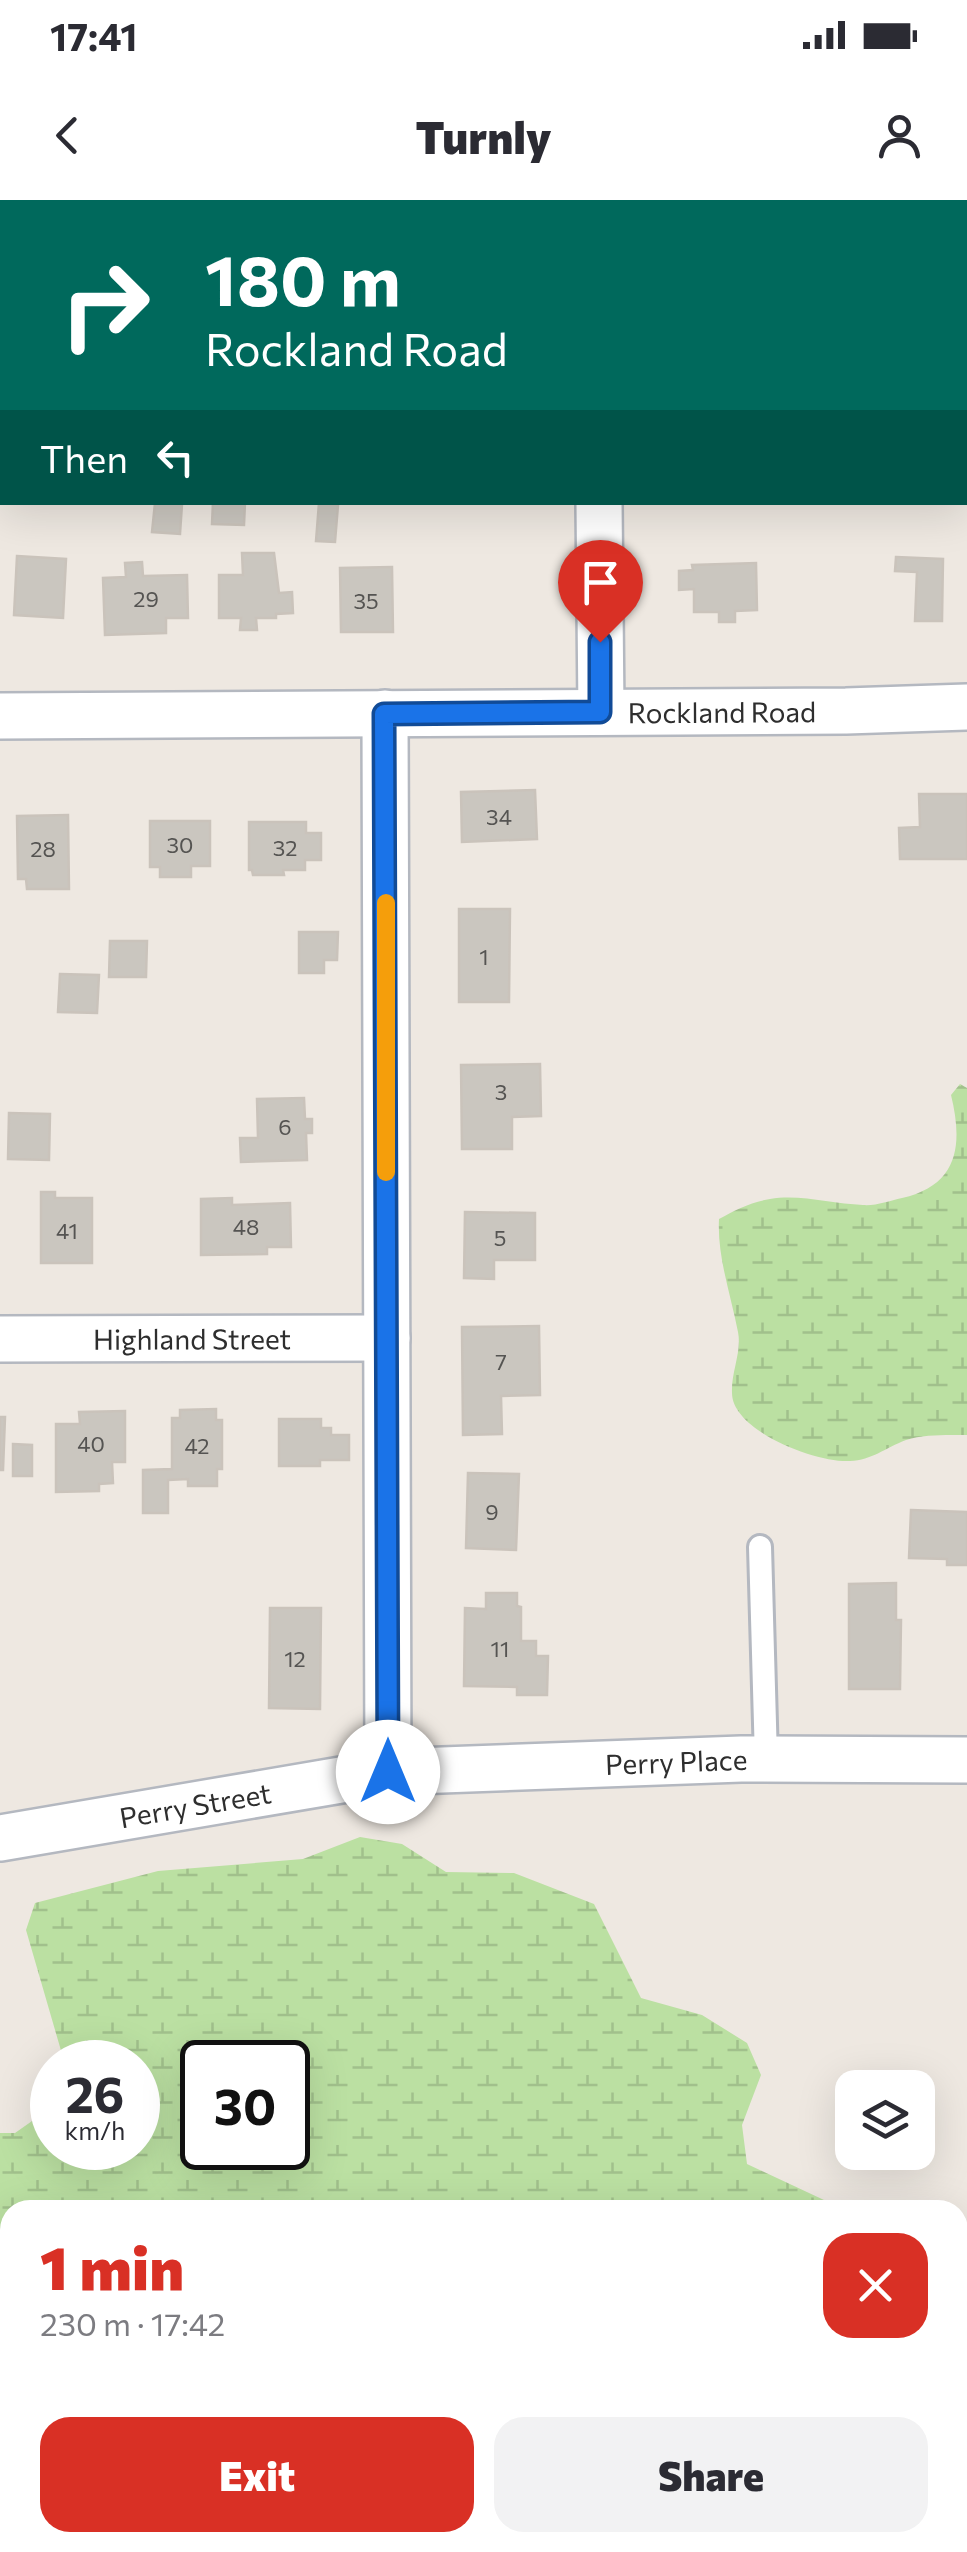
<!DOCTYPE html>
<html lang="en">
<head>
<meta charset="utf-8">
<style>
  body { margin:0; font-family:Commissioner,sans-serif; background:#f2f2f3; color:#2b2b33; height:100vh; display:flex; flex-direction:column; font-size:38px; white-space:nowrap }
  * { box-sizing:border-box; margin:0 }
  p { font-size:32px; color:#7c7c81 }
  .icon { flex:none; width:55px; height:55px; fill:none; stroke:currentColor; stroke-width:2; stroke-linecap:round; stroke-linejoin:round }
  .map { position:relative; flex:1; overflow:hidden }
  .details { position:absolute; left:0px; top:2000px; width:968px; height:352px; display:flex; flex-direction:column; background:#fff; border-radius:30px 30px 0 0; box-shadow:0 10px 40px #0002 }
  .details>* { flex:none }
  .hud { position:absolute; left:0px; top:0px; width:968px; height:305px; box-shadow:0 10px 40px #0002; background:#00695c; color:#fff; overflow:hidden }
  .fabs { position:absolute; left:835px; top:1870px; display:grid; gap:20px }
  .fabs a { display:grid; place-items:center; width:100px; height:100px; border-radius:20px; background:#fff; box-shadow:0 10px 40px #0002; font-size:50px }
  .speed { position:absolute; left:30px; top:1840px; display:flex; gap:20px; font-size:50px; font-weight:700; text-align:center }
  .speed>* { display:grid; place-content:center; width:130px; height:130px; border-radius:50%; background:#fff; box-shadow:0 10px 40px #0002; line-height:1 }
  .speed small { font-size:25px; font-weight:400 }
  .speed .limit { border:5px solid #111; border-radius:15px; background:#fff; color:#111 }
  .pin { position:absolute; display:grid; place-items:center; width:85px; height:85px; color:#fff; margin:-102px -42px; border-radius:50% 50% 50% 0; rotate:-45deg; box-shadow:0 0 10px #0007 }
  .pin .icon { rotate:45deg }
  .me { position:absolute; width:110px; margin:-55px; rotate:0deg; stroke-linejoin:round; filter:drop-shadow(0 0 8px #0008) }
  .turn { display:flex; align-items:center; gap:35px; height:210px; padding:0 40px; font-size:45px }
  .turn .icon { width:130px; height:130px; stroke-width:2.5 }
  .turn b { display:block; font-size:70px; line-height:85px }
  .then { display:flex; align-items:center; height:95px; padding:0 40px; background:#0003; gap:20px; font-size:38px }
  .round { display:grid; place-items:center; flex:none; width:105px; height:105px; border-radius:30px; background:#f2f2f3 }
  .overview { display:flex; align-items:center; justify-content:space-between; height:170px; padding:0 40px }
  h1 { font-size:60px; font-weight:800; line-height:75px; color:#d93025 }
  .button { display:flex; gap:20px; margin-top:auto; padding:20px 40px }
  .button a { flex:1; height:115px; border-radius:30px; background:#d93025; color:#fff; font-size:40px; font-weight:800; line-height:115px; text-align:center }
  .button a+a { background:#f2f2f3; color:#2b2b33 }
  .status { display:flex; justify-content:space-between; align-items:center; height:70px; padding:0 50px; background:#fff; direction:ltr }
  .status svg { height:28px; fill:currentColor }
  header { display:flex; justify-content:space-between; align-items:center; height:130px; padding:0 40px; background:#fff; font-size:45px; font-weight:800 }
  .map>svg:first-child { display:block }
  .wetland { fill:url(#wetland-marsh); fill-rule:evenodd }
  .building { fill:#cac6bf; stroke:#cac3bb; stroke-width:2.5 }
  .lines { fill:none; stroke-linecap:round; stroke-linejoin:round }
  .lane-casing { stroke:#b4b8c0; stroke-width:28 }
  .street-casing { stroke:#b4b8c0; stroke-width:50 }
  .lane { stroke:#fff; stroke-width:22 }
  .street { stroke:#fff; stroke-width:45 }
  .route-casing { stroke:#114b97; stroke-width:25 }
  .route { stroke:#1a73e8; stroke-width:18 }
  .slow { stroke:#f59e0b; stroke-width:18 }
  .labels { text-anchor:middle; dominant-baseline:central; stroke-width:10; stroke-linejoin:round; paint-order:stroke }
  .number-label { font-size:22px; fill:#555452 }
  .street-label { font-size:28px; fill:#2e2e2e; stroke:#fff }
</style>
</head>
<body>
<div class="status"><b>17:41</b><svg viewBox="0 0 49 12"><path d="M0 12V9h3v3zM5 12V6h3v6zM10 12V3h3v9zM15 12V0h3v12zM26 1h20v11H26zM47 4h2v5h-2z"/></svg></div>
<header><svg class="icon" aria-label="back" viewBox="0 0 24 24"><path d="M15 5l-7 7 7 7"/></svg>Turnly<svg class="icon" aria-label="person" viewBox="0 0 24 24"><circle cx="12" cy="8" r="4"/><path d="M4 21q1-7 8-7t8 7"/></svg></header>
<div class="map">
<svg width="967" height="2352" viewBox="0 0 967 2352">
  <defs>
    <pattern id="wetland-marsh" width="20" height="14" patternUnits="userSpaceOnUse" patternTransform="scale(2.5)"><rect width="20" height="14" fill="#bbe0a2"/><path d="M1 5h8M5 5V1M11 12h8M15 12V8" fill="none" stroke="#a1c08c"/></pattern>
  </defs>
  <rect width="100%" height="100%" fill="#eee8e1"/>
  <!-- wetland -->
  <path class="wetland" d="M960 884 967 888V1235C947 1235 925 1234 906 1240 885 1248 872 1260 850 1261 817 1263 732 1231 732 1193 731 1172 742 1152 738 1132 731 1095 717 1057 719 1019 735 1010 751 1002 770 999 801 994 832 1004 863 1005 876 1006 889 1001 902 998 959 985 963 944 951 895Z
    M360 1637 402 1644 446 1672 514 1673 594 1704 641 1798 702 1815 747 1843 761 1875 742 1925 747 1964 824 2000 908 2004 925 2010H10V2342L235 2343 220 2352H0V1933H15L52 1907V1948H138V1862H61L62 1854 26 1730 35 1703 158 1671 303 1659ZM288 1862V1948H202V1862Z
    M958 2022 967 2026V2352H794L815 2343 958 2342Z"/>
  <!-- building -->
  <path class="building" d="M213 302H245L244 325 212 324Z
    M155 303 182 304 180 334 152 332Z
    M319 303 338 305 335 342 316 341Z
    M242 353H274L279 393 292 392 293 413 276 414V418H256L257 430H240L241 418H219V375H243Z
    M17 356 66 359 63 418 14 415Z
    M896 357 943 359 942 421H915L917 372 895 371Z
    M142 362 143 376 187 375 188 418H166V433L105 435 103 378 126 377 125 363Z
    M756 363 757 410 735 411V422H719V412H694V389L679 390V371L693 370 692 365Z
    M392 367 393 432H341L340 368Z
    M535 590 537 639 462 642 461 592Z
    M919 594H967V659H900L899 628 920 627Z
    M68 615 69 689H27L26 679H18L17 616Z
    M150 621H210V666H191V677H160V667H150Z
    M249 622H306V633H321V660H305V670H283L284 675H253L252 670H249Z
    M459 709H510L509 802H459Z
    M299 732H338L337 760H324V773H299Z
    M110 741H147L146 777H109Z
    M60 774 99 775 97 813 58 812Z
    M540 864 541 916 512 917V949H462L461 865Z
    M304 898 305 919H312V933H306L307 960 241 962 240 938H258L257 899Z
    M9 913 50 914 49 960 8 959Z
    M41 992H55V998H92V1063H41Z
    M232 998V1005L290 1003 291 1047H267V1054L201 1055V999Z
    M465 1012 535 1013V1060H494V1079L464 1078Z
    M539 1126 540 1195 501 1196 502 1234 463 1235 462 1127Z
    M216 1209V1220H222V1269H217V1286H188V1279L168 1280V1313H143V1270L172 1269V1218H180V1210Z
    M125 1211V1262H112L113 1283 99 1284V1291L56 1292V1224H80L79 1212Z
    M0 1217H5L3 1270H0Z
    M279 1219H321V1228H331V1235H349V1260H320V1266H279Z
    M13 1244 32 1245V1276H13Z
    M468 1273 519 1274 516 1350 466 1348Z
    M911 1310 967 1312V1365H947V1359L909 1358Z
    M896 1383V1420H901L900 1489H849V1384Z
    M486 1393H517V1406L521 1407V1441H536V1456H548L547 1495H517V1487L464 1486 465 1408 486 1409Z
    M270 1408H321L320 1509 269 1508Z"/>
  <g class="lines">
    <!-- lane casing -->
    <g class="lane-casing">
      <path id="lane" d="M760 1347 766 1559"/>
    </g>
    <!-- street casing -->
    <g class="street-casing">
      <g id="street">
        <path d="M597 0V2"/>
        <path d="M599 302 601 512"/>
        <path d="M385 513 388 1572"/>
        <path id="s1" d="M0 516 846 511 967 507"/>
        <path id="s2" d="M0 1139 387 1138"/>
        <path id="s3" d="M0 1638 388 1572 741 1559 967 1560"/>
      </g>
    </g>
    <!-- lane -->
    <use href="#lane" class="lane"/>
    <!-- street -->
    <use href="#street" class="street"/>
  </g>
  <g class="lines">
    <!-- route casing -->
    <g class="route-casing">
      <path id="route" d="M388 1572 384 514 600 512V442"/>
    </g>
    <!-- route -->
    <use href="#route" class="route"/>
    <!-- slow -->
    <path class="slow" d="M386 703V972"/>
  </g>
  <g class="labels">
    <!-- number labels -->
    <g class="number-label">
      <text x="146" y="398">29</text>
      <text x="366" y="400">35</text>
      <text x="499" y="616">34</text>
      <text x="180" y="644">30</text>
      <text x="285" y="647">32</text>
      <text x="43" y="648">28</text>
      <text x="484" y="756">1</text>
      <text x="501" y="891">3</text>
      <text x="285" y="926">6</text>
      <text x="246" y="1026">48</text>
      <text x="67" y="1030">41</text>
      <text x="500" y="1037">5</text>
      <text x="501" y="1161">7</text>
      <text x="91" y="1243">40</text>
      <text x="197" y="1245">42</text>
      <text x="492" y="1311">9</text>
      <text x="500" y="1448">11</text>
      <text x="295" y="1458">12</text>
    </g>
    <!-- street labels -->
    <g class="street-label">
      <text stroke="none"><textPath href="#s1" startOffset="722">Rockland Road</textPath></text>
      <text stroke="none"><textPath href="#s2" startOffset="192">Highland Street</textPath></text>
      <text stroke="none"><textPath href="#s3" startOffset="682">Perry Place</textPath></text>
      <text stroke="none"><textPath href="#s3" startOffset="198">Perry Street</textPath></text>
    </g>
  </g>
</svg>
<div class="fabs">
<a><svg class="icon" aria-label="layers" viewBox="0 0 24 24"><path d="M12 4l9 5-9 5-9-5zM3 14l9 5 9-5"/></svg></a>
</div>
<div class="speed"><div>26<small>km/h</small></div><div class="limit">30</div></div>
<div class="pin" style="left:600px;top:442px;background:#d93025"><svg class="icon" aria-label="arrive" viewBox="0 0 24 24"><path d="M6 21V4h12l-3 4 3 4H6"/></svg></div>
<svg class="me" style="left:388px;top:1572px" viewBox="-20 -20 40 40"><circle r="19" fill="#fff"/><path d="M0-13L10 11 0 6-10 11z" fill="#1a73e8"/></svg>
<div class="hud">
<div class="turn"><svg class="icon" aria-label="right" viewBox="0 0 24 24"><path d="M7 20v-9h11M14 6l5 5-5 5"/></svg><div><b>180 m</b>Rockland Road</div></div>
<div class="then">Then<svg class="icon" aria-label="left" viewBox="0 0 24 24"><path d="M17 20v-9H6M10 6l-5 5 5 5"/></svg></div>
</div>
<section class="details">
<div class="overview"><div><h1>1 min</h1><p>230 m · 17:42</p></div><a class="round" style="background:#d93025;color:#fff"><svg class="icon" aria-label="close" viewBox="0 0 24 24"><path d="M6 6l12 12M18 6L6 18"/></svg></a></div>
<div class="button"><a>Exit</a><a>Share</a></div>
</section>
</div>
</body>
</html>
